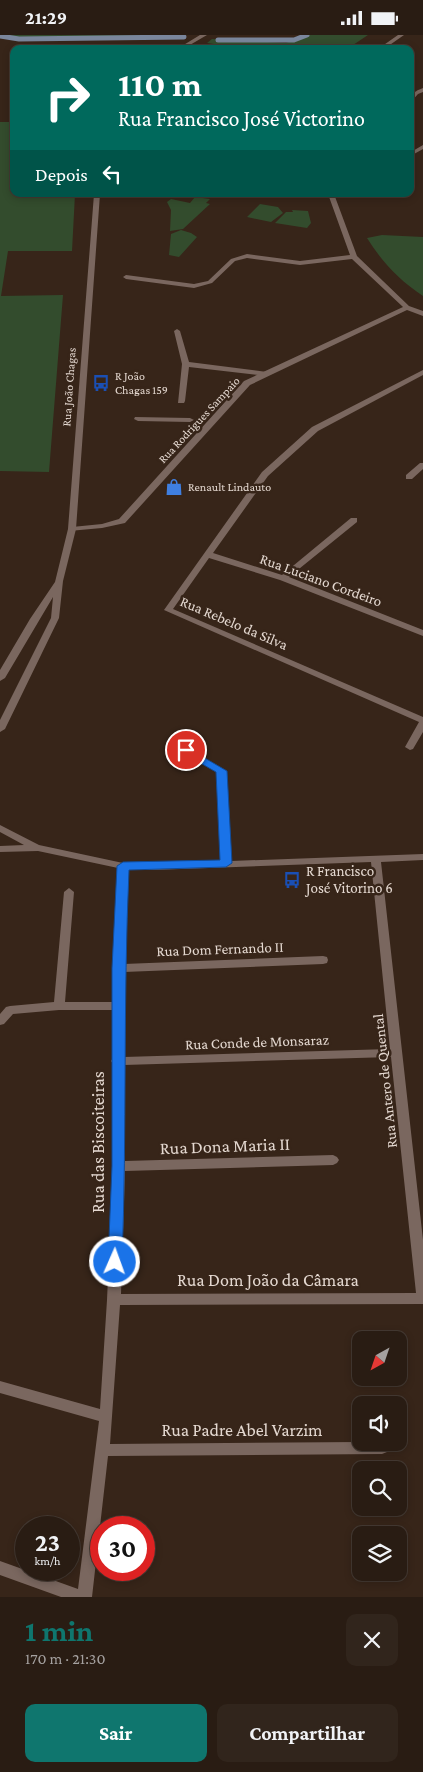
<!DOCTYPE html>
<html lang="pt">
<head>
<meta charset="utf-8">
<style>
  body { margin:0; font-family:"Crimson Pro",serif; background:#31251c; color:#f1f3f6; height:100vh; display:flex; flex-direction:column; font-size:19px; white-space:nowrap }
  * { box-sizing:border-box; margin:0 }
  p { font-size:16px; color:#a5a1a0 }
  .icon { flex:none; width:28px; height:28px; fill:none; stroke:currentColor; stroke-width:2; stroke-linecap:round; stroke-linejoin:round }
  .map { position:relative; height:1562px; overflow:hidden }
  .sheet { display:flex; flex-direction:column; background:#291c13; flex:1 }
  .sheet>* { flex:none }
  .hud { position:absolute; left:10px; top:10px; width:404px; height:152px; border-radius:10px; box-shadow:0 2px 8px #0003,0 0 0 1px #453a33; background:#00695c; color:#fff; overflow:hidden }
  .needle { width:32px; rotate:220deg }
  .controls { position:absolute; left:352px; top:1296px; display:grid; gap:10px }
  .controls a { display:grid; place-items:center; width:55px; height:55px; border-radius:10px; background:#291c13; box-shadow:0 2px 8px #0003,0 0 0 1px #453a33; font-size:25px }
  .speed { position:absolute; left:15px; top:1481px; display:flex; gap:10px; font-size:25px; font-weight:700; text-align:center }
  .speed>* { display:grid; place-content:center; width:65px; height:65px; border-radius:50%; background:#291c13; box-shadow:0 2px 8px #0003,0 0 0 1px #453a33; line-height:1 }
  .speed small { font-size:12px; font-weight:400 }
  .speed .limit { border:8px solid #d22; background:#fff; color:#111 }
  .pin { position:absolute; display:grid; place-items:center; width:42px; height:42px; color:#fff; margin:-21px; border:2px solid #fff; border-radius:50%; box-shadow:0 1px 5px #0007 }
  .me { position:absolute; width:55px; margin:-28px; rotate:2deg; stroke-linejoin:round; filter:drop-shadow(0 0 4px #0008) }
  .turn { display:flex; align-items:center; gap:18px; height:105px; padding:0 25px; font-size:22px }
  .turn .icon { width:65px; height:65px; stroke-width:2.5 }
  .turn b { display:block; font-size:35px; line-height:42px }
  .then { display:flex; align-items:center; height:48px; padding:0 25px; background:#0003; gap:10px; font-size:19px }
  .round { display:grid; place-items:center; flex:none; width:52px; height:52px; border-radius:10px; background:#31251c }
  .overview { display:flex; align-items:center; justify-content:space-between; height:85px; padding:0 25px }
  h1 { font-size:30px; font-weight:700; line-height:38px; color:#0f766e }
  .button { display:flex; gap:10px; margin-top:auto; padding:10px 25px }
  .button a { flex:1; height:58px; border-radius:10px; background:#0f766e; color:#fff; font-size:20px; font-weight:700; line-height:58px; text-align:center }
  .button a+a { background:#31251c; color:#f1f3f6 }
  .status { display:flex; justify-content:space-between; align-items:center; height:35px; padding:0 25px; background:#291c13; direction:ltr }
  .status svg { height:14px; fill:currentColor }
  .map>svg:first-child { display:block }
  .green { fill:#334c2d }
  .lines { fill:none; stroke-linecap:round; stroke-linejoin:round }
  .stream { stroke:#7a869c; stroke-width:5 }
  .pedestrian { fill:#7a675f; fill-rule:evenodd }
  .minor { fill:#7a675f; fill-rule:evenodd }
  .tertiary { fill:#7a675f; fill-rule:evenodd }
  .route { fill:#1a73e8; stroke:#114b97 }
  .labels { text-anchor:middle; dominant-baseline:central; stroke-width:5; stroke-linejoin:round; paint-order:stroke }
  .far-poi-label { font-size:12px; fill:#e4d8d0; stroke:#372519; text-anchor:start }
  .far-street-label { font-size:12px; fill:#e4d8d0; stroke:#372519 }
  .street-label { font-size:15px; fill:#e4d8d0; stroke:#372519 }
  .poi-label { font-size:15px; fill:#e4d8d0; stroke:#372519; text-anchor:start }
  .near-street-label { font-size:18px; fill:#e4d8d0; stroke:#372519 }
</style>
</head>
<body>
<div class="status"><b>21:29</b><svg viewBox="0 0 49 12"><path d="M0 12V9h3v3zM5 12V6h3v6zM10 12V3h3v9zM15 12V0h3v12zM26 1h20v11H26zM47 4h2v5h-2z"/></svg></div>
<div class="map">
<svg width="423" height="1562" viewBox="0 0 423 1562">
  <rect width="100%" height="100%" fill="#372519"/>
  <!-- green -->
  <path class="green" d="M0 0H182L16 3Z
    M309 0H368L347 14H248L207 8 212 4 286 8Z
    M0 87H14V159H75L72 216H8L1 261 63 260 49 437 0 436Z
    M195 162 210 164 206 168 210 169 183 194 170 196 171 175 167 167 171 164 190 168Z
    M260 169 278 172 283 178 271 187 247 182Z
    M292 175 308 176 311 188 307 193 275 188 286 177H293Z
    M181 195 191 198 197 202 179 222 169 220 171 199Z
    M382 200 423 202V261C399 245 382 227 367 203Z"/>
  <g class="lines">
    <!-- stream -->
    <path class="stream" d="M0 1 19 4 184 2
      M218 5H294L307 0"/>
    <!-- pedestrian -->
    <path class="pedestrian" d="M177 294 180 296 189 327 267 337 271 339 267 341 189 332 185 366 184 368H178L182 329 174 296Z
      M135 382 190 383 194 385 190 387 138 386 134 384Z"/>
    <!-- minor -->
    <path class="minor" d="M398 0H404L384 14H378Z
      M423 53V57L418 59 410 68C410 59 415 56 423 53Z
      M423 110V114L414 119 411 117Z
      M328 159H334L357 221 409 271 423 276V281L407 275 250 350 125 488 102 493 69 496 68 494 72 492 102 489 119 484 244 346 403 272 352 224 300 230 247 223 235 226 212 248 194 253 126 244 123 242 126 240 194 249 208 246 231 224 247 219 300 226 350 220Z
      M423 335V340L318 396 268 441 213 518 282 540 351 483H357V487L289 542 423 595V601L280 545 209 523 173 574 423 682V697L413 714 410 715 405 712 419 687 164 575 262 437 312 392Z
      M420 428H423V434L412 444H406V440Z
      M186 712 226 736 231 826 423 819V825L381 827 423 1205V1269L120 1270 110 1409 361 1407 384 1408 387 1409 389 1413 387 1417 382 1419 108 1421 92 1562H61L0 1540V1526L78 1554 99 1386 0 1358V1346L100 1374 107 1265 113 1131V1029L111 1026 113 1023V975H59L13 979 4 989 0 990V979L6 972 10 971 54 967 64 857 69 853 74 857 65 967H113V933L118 833 38 816 0 817V811L24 810 0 797V790L39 810 123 828 154 829 221 826 216 737 183 717 181 715ZM371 827 390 1014 124 1022V937L323 929 327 928 328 925 327 922 323 921 124 929 128 835H154ZM391 1022 416 1258 121 1259 125 1136 333 1130 337 1128 339 1125 337 1122 333 1120 125 1126 124 1030Z"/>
    <!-- tertiary -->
    <path class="tertiary" d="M200 0H207L183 14H177Z
      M94 159H100L76 494 63 546 59 583 5 694 0 697V685L51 583 53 562 5 643 0 646V635L30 584 55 547 68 494Z"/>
  </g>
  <!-- route -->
  <path class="route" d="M186 712 227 736 232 828 226 832 129 835C123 965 127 1096 122 1227L120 1231 115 1233 110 1231 108 1227 112 1131V933L117 831 123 827 220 825 216 737 183 718 181 715Z"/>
  <!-- icons -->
  <defs>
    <g id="bus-bare" transform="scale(1.35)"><path d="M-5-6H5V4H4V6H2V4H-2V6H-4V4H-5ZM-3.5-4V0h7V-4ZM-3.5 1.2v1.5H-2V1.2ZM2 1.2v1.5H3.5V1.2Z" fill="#1a4fb4" stroke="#372519" stroke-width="2.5" paint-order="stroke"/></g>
    <g id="shop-bare" transform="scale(1.35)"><path d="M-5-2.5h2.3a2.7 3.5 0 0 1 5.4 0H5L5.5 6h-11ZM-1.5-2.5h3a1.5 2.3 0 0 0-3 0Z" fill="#3f7fe0" stroke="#372519" stroke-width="2.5" paint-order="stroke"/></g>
  </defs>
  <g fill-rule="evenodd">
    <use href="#bus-bare" x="101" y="348"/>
    <use href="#shop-bare" x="174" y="452"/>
    <use href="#bus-bare" x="292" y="845"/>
  </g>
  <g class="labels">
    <!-- far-poi labels -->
    <g class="far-poi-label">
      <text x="115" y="341">R João<tspan x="115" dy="14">Chagas 159</tspan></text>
      <text x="188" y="452">Renault Lindauto</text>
    </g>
    <!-- far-street labels -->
    <g class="far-street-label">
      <text transform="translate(69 352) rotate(-86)">Rua João Chagas</text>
      <text transform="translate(199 385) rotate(-47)">Rua Rodrigues Sampaio</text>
    </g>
    <!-- street labels -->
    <g class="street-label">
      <text transform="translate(321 545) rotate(20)">Rua Luciano Cordeiro</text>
      <text transform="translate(234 588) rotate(23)">Rua Rebelo da Silva</text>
      <text transform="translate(220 914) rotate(-2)">Rua Dom Fernando II</text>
      <text transform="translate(257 1007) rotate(-2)">Rua Conde de Monsaraz</text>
      <text transform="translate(385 1046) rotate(-96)">Rua Antero de Quental</text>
    </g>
    <!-- poi labels -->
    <g class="poi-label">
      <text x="306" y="836">R Francisco<tspan x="306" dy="17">José Vitorino 6</tspan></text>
    </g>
    <!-- near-street labels -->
    <g class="near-street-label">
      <text transform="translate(98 1107) rotate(-90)">Rua das Biscoiteiras</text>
      <text transform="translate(225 1111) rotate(-2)">Rua Dona Maria II</text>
      <text x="268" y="1245">Rua Dom João da Câmara</text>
      <text x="242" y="1395">Rua Padre Abel Varzim</text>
    </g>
  </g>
</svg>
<div class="controls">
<a><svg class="needle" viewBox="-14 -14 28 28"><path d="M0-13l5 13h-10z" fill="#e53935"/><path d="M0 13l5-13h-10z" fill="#a5a1a0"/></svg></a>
<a><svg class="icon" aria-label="sound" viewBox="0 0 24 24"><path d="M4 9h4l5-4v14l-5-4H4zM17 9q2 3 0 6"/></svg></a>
<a><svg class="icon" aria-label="search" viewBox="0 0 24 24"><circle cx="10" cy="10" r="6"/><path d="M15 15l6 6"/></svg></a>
<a><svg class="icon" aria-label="layers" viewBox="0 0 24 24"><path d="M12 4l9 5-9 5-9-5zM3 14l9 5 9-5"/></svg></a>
</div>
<div class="speed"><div>23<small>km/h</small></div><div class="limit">30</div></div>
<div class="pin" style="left:186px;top:715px;background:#d93025"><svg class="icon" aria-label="arrive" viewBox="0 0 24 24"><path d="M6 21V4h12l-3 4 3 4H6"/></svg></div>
<svg class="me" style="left:115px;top:1227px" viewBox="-20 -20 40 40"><circle r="17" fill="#1a73e8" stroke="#fff" stroke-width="3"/><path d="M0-11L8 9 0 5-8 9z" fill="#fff"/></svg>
<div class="hud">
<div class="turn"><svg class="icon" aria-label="right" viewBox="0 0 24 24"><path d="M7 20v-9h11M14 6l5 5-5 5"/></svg><div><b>110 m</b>Rua Francisco José Victorino</div></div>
<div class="then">Depois<svg class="icon" aria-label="left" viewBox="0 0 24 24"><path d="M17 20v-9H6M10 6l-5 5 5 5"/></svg></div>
</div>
</div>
<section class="sheet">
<div class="overview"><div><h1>1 min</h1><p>170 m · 21:30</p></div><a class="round"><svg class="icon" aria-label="close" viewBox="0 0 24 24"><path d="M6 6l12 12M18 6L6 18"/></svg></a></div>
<div class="button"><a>Sair</a><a>Compartilhar</a></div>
</section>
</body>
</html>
